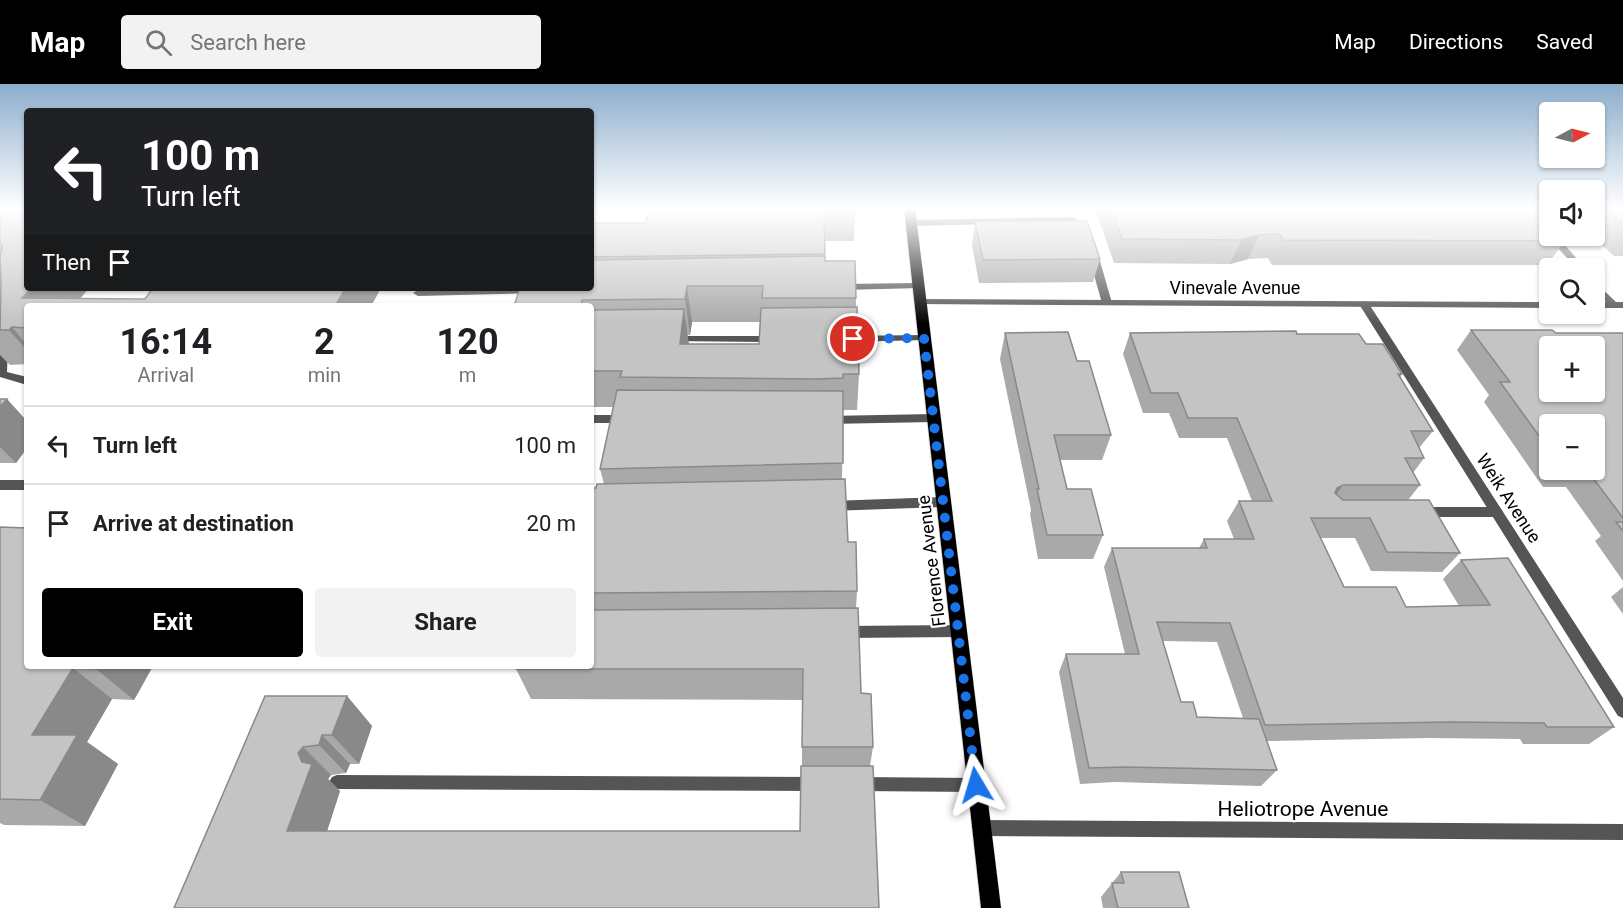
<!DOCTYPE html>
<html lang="en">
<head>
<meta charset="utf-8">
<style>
  body { margin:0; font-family:Roboto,sans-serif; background:#f2f2f2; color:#202124; height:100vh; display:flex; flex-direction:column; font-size:22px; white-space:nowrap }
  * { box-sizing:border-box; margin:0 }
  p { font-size:20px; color:#757577 }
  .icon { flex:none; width:33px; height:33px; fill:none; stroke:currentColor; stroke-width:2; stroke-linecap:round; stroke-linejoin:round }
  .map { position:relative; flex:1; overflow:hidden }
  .sheet { position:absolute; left:24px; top:219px; width:570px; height:366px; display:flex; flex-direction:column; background:#fff; border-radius:6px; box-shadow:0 2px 4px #0004 }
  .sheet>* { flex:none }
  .guide { position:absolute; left:24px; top:24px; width:570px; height:183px; border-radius:6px; box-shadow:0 2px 4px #0004; background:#202124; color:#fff; overflow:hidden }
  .needle { width:39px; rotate:83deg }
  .buttons { position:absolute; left:1539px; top:18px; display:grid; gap:12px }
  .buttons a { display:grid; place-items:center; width:66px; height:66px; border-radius:6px; background:#fff; box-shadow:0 2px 4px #0004; font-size:30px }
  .pin { position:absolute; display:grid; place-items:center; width:51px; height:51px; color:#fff; margin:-26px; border:3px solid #fff; border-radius:50%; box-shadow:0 2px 6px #0007 }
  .me { position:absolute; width:66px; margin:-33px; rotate:353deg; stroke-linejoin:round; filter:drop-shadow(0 0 4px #0008) }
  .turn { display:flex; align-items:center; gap:21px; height:126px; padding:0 18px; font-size:27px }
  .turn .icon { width:78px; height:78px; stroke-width:2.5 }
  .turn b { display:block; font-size:42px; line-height:51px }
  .then { display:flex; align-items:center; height:57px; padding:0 18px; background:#0003; gap:12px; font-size:22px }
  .eta { display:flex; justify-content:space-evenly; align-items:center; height:102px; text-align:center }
  .eta b { font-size:36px; font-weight:700; line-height:42px }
  .action { display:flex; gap:12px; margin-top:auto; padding:12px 18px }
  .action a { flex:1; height:69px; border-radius:6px; background:#000; color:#fff; font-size:24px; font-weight:700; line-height:69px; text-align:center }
  .action a+a { background:#f2f2f2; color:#202124 }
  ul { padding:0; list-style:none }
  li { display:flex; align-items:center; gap:18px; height:78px; padding:0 18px; border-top:2px solid #e0e0e0 }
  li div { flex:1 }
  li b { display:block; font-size:22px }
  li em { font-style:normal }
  header { display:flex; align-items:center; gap:36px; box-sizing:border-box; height:84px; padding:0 30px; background:#000; color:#fff }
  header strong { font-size:28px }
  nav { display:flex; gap:33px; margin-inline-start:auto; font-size:21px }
  .search { width:420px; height:54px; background:#f2f2f2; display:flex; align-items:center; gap:15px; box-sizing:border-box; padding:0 21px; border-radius:6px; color:#757577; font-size:22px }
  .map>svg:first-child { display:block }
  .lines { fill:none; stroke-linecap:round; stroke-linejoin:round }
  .primary-casing { stroke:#dbdbdb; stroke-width:1 }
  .service { fill:#555; fill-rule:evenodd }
  .minor { fill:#555; fill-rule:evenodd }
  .tertiary { fill:#555; fill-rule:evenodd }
  .primary { fill:#000; fill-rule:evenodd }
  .wall { fill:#a9a9a9; fill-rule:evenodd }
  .shaded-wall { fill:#898989 }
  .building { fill:#c4c4c4; stroke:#898989; stroke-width:1.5; fill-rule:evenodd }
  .route { stroke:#1a73e8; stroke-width:10; stroke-dasharray:0 18 }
  .labels { text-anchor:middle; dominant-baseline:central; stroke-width:4.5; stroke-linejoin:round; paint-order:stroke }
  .street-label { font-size:18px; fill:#000; stroke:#fff }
  .near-street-label { font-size:21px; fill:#000; stroke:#fff }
</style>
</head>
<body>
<header>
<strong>Map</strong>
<div class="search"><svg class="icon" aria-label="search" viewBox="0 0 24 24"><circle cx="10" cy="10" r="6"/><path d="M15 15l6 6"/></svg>Search here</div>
<nav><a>Map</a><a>Directions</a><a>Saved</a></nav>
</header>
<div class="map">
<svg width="1623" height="824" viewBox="0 0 1623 824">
  <rect width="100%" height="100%" fill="#fff"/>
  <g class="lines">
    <!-- primary casing -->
    <g class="primary-casing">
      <path id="primary" d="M904 124H915L1001 824H981Z"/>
    </g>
    <!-- service -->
    <path class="service" d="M1073 133 1077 136 1076 138 910 142 906 139 910 136Z
      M1093 167 1098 170 1112 219 1110 221H1104L1102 219 1088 170Z
      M918 199 923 202 921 204 841 206 836 203 841 200Z
      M533 204 538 207 536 209 418 212 413 209 418 206Z
      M924 251 928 252V256L841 258 836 255 841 252Z
      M673 252H773L778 255 773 258 669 257 668 255Z
      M0 258 8 262 7 288 27 293V301L0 293Z
      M934 330 940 334 934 338 827 340 821 336 827 332Z
      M591 331H626L632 335 626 339H591Z
      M0 396H27V406H0Z
      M943 413 947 415 949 418 947 421 943 423 830 427 826 425 824 422 826 419 830 417Z
      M1420 423H1497L1501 425 1503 428 1501 431 1497 433H1420L1416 431 1414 428 1416 425Z
      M959 541 964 543 966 547 964 551 959 553 843 554 838 552 836 548 838 544 843 542Z
      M337 691 816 693 821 695 824 700 821 705 816 707 337 705 332 703 329 698 332 693Z
      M858 693 976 694 981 696 984 701 981 706 976 708 858 707 853 705 850 700 853 695Z"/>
    <!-- minor -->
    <path class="minor" d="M1549 150 1557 152 1585 184H1576L1549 154Z
      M1594 197 1617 219V223H1611L1594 206Z
      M1364 217 1369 220 1623 614V634L1618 632 1359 220Z
      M982 736 1623 740V756L982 752 976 750 974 744 976 738Z"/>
    <!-- tertiary -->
    <path class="tertiary" d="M920 215 1550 218V224L917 220 915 218Z
      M1594 218H1623V224H1594Z"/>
    <!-- primary -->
    <use href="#primary" class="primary"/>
  </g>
  <!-- wall -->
  <path class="wall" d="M0 124 27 204H89L80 215H145L153 204H381L371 222H27V280L10 281 0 271Z
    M649 124 855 129 854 157H825V177L856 214V223L859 290 857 326H843L842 395 848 458 857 507 856 524 861 609 873 663 870 682 879 824H174L265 612H347L372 642 359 680H350L346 689 331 691 328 695 340 707 327 747H800L802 682V616L531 615 516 585 591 582V404H596L604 400 600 385 614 323H591V222H514L591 204V139H646ZM692 238H760L759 260H689L687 251H690Z
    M1095 124H1535L1565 157 1547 181H1272L1268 174 1248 175 1230 180 1114 179Z
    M1594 124H1623V172H1614L1592 152H1594Z
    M975 138 1100 175 1093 198 979 199 972 161Z
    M1471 246 1556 249H1623V497L1595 457 1601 452 1566 403H1543L1484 318 1489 311 1457 266ZM1550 340 1594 386H1550Z
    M1005 249 1077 277 1111 351 1102 376H1060L1067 405 1103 451 1093 475H1038L1030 430 1031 426 1000 275Z
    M1130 249 1297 250 1366 260 1402 290 1400 294 1433 347 1419 364 1424 374 1413 389 1420 401 1408 416 1460 469 1442 488 1371 487 1355 454H1321L1344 503 1406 523 1459 522 1443 495 1461 476 1614 643 1589 660H1523L1520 655 1428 654 1267 657 1277 686 1261 702 1114 698 1080 700 1059 588 1066 570H1125L1104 483 1112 464H1199L1204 455H1234L1227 437 1239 417H1252L1227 354H1179L1169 329H1143L1123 270ZM1163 557 1217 558 1243 634 1197 633 1181 618Z
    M0 315 27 337V364L16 379H0Z
    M0 443 153 582 134 616 112 615 87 658 118 680 85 742 4 741 0 739Z
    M1623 503V530L1611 513Z
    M1121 788 1189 824H1103L1101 813Z"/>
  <!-- shaded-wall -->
  <path class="shaded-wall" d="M1259 151 1248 175 1230 180 1241 156Z
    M687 202 692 238 690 251 685 215Z
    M32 204H89L73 222 22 214Z
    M346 204H381L371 222H335Z
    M684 225 689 261 685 295 680 260Z
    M12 243 27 261V266L9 246Z
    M7 315 27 337V364L16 379 0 363V323Z
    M1343 401 1329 421 1337 404Z
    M98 582H153L134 616 96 585Z
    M73 584 112 615 87 658 118 680 85 742 40 716 32 651Z
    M347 612 372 642 359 680 332 651Z
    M322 651 350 680 346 689 319 661Z
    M303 663 331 691 328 695 340 707 319 772 287 747 302 678 298 669Z"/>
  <!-- building -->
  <path class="building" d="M0 124H27V204H32L22 214 145 215 153 204H346L335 222H27V244L12 243 9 246H0L1 201 0 170H1L2 162 0 160Z
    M649 124H855V129H824L825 170 591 173V139H646Z
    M1111 124H1535L1550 140V152H1560L1565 157 1283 156 1279 150 1259 151 1241 156 1122 155Z
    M1605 124H1623V141L1607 126Z
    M1087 137 1100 175 983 176 975 138Z
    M825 172V177H855L856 214H762L763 202H687L685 215 582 216 581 222H514L520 204H591V176Z
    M857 223 859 290H843V294L816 295 620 293 622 287H591V226L684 225 680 260H759L761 224Z
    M1471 246H1552L1556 249H1623V434L1587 386H1594V340H1550V367L1500 298H1510ZM1550 262H1594V308H1550Z
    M1296 247 1297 250H1359L1366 260H1383L1402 290H1398L1433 347H1411L1424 374H1405L1420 401H1343L1337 404 1335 409 1343 416H1429L1460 469 1387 468 1370 434H1311L1344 503H1396L1406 523 1490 521 1461 476 1508 474 1614 643H1547L1544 639 1449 638 1265 641 1230 539 1157 538 1181 618H1193L1197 633 1259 635 1277 686 1125 683 1089 684 1066 570H1139L1112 464H1207L1204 455H1254L1239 417H1272L1237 334H1188L1178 309H1151L1130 249Z
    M1068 248 1077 277H1089L1111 351H1054L1067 405H1091L1103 451H1047L1037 405H1039L1005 249Z
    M617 306 843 307V379L600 385Z
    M0 315H7L0 323Z
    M845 395 848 458H856L857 507 591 509V404H596L597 400Z
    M1616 438H1623V447Z
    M0 443 27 444V582H98L96 585 73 584 32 651H77L40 716 0 715Z
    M858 524 861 609 871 610 873 663H802L803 585H516V582H591V526Z
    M265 612H347L332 651H322L319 661 303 663 298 669 302 678 312 680 287 747H800L801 682H873L879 824H174Z
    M1121 788H1179L1189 824H1118L1112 799H1124Z"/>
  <!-- sky -->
  <linearGradient id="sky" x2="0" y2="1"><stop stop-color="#8cadcc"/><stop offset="0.52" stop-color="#fff"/><stop offset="1" stop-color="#fff" stop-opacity="0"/></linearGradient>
  <rect width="1623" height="240" fill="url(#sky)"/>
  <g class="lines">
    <!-- route -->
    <path class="route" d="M853 255 924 254 976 701"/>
  </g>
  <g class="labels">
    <!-- street labels -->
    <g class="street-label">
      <text x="1235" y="203">Vinevale Avenue</text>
      <text transform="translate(1509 414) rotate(57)">Weik Avenue</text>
      <text transform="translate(931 477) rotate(-97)">Florence Avenue</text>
    </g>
    <!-- near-street labels -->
    <g class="near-street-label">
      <text x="1303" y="725">Heliotrope Avenue</text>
    </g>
  </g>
</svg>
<div class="buttons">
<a><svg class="needle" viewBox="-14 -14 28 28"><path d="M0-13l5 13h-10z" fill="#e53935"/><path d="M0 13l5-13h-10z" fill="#757577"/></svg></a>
<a><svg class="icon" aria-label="sound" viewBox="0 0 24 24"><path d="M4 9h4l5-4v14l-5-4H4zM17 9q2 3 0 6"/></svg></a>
<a><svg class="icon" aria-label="search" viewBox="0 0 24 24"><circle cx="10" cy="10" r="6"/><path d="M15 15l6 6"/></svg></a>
<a>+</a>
<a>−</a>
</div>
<div class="pin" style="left:853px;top:255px;background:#d93025"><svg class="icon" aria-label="arrive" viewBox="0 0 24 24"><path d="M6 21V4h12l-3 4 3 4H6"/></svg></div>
<svg class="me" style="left:976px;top:701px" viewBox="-20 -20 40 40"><path d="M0-17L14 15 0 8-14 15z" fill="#1a73e8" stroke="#fff" stroke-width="4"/></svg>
<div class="guide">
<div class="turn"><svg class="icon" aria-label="left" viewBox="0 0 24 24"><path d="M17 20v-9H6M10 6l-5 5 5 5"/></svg><div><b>100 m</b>Turn left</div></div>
<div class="then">Then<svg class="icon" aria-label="arrive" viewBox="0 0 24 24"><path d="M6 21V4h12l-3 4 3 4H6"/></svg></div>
</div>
<section class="sheet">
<div class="eta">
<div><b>16:14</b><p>Arrival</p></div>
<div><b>2</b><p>min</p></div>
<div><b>120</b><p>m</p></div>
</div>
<ul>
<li><svg class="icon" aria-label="left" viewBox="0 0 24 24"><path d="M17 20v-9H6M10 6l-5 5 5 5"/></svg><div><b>Turn left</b></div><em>100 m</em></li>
<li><svg class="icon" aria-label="arrive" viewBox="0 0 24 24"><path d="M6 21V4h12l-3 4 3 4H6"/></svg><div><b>Arrive at destination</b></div><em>20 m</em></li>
</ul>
<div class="action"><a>Exit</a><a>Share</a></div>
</section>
</div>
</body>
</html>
